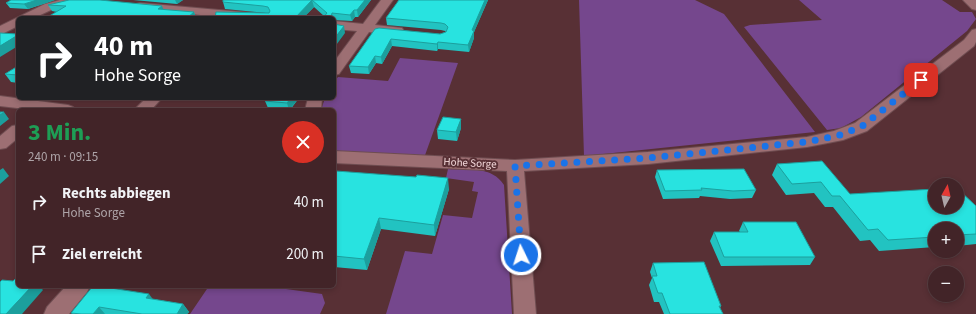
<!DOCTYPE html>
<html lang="de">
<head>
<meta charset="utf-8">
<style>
  body { margin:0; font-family:"Source Sans 3",sans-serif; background:#4c3034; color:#f1f3f6; height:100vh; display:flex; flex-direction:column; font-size:15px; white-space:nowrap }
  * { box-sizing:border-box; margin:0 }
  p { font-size:13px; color:#aea4a8 }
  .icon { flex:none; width:22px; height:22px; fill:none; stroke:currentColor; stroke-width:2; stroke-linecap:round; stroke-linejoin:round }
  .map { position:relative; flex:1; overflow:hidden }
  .sheet { position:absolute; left:16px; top:108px; width:320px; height:180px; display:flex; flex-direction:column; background:#422428; border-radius:6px; box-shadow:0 2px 6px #0003,0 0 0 1px #5a4145 }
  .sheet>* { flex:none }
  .banner { position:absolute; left:16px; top:16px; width:320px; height:84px; border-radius:6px; box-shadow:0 2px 6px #0003,0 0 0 1px #5a4145; background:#202124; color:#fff; overflow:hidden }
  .needle { width:26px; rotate:8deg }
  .tools { position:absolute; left:928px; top:178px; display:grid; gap:8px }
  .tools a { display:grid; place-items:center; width:36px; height:36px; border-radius:50%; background:#422428; box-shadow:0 2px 6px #0003,0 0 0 1px #5a4145; font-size:20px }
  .pin { position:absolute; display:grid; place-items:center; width:34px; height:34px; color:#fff; margin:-17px; border-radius:8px; box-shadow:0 2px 6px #0006 }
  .me { position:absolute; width:44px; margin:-22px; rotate:356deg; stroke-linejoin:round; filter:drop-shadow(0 0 3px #0008) }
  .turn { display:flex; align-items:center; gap:14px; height:84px; padding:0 12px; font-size:18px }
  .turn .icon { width:52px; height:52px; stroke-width:2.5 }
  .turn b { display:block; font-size:28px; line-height:34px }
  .round { display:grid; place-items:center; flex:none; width:42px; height:42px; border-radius:21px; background:#4c3034 }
  .overview { display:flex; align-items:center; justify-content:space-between; height:68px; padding:0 12px }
  h1 { font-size:24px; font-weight:700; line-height:30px; color:#1e9e55 }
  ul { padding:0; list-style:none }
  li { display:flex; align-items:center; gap:12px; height:52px; padding:0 12px }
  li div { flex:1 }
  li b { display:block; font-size:15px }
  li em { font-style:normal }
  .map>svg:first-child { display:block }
  .green { fill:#75478d }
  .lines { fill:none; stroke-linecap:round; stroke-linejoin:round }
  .minor-casing { stroke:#6f4d51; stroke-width:2 }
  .minor { fill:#9d6f73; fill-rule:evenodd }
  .wall { fill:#22c3c1 }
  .shaded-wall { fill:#1c9f9d }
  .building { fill:#28e3e0; stroke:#1c9f9d }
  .route { stroke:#1a73e8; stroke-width:7; stroke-dasharray:0 12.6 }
  .labels { text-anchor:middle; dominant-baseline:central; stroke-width:4; stroke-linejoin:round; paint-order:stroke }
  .street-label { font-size:11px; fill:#f3d8da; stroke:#583035 }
</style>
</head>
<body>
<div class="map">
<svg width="976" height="314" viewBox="0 0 976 314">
  <rect width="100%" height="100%" fill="#583035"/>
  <!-- green -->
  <path class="green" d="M579 0H695L724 14 815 132 584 156Z
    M799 0H942L960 12H972L976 19 967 31 861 117 841 128 827 130 744 27 750 25 822 20Z
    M400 58 458 63 424 158 334 154V110H321L325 98H334V82L338 77 388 81Z
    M448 169C469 170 492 166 504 185L512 314H386L405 251 432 254 443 215 472 218 478 192 472 191 474 182 446 178Z
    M209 286H287L286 289 322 294 325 303 320 314H190Z"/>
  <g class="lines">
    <!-- minor casing -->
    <g class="minor-casing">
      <path id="minor" d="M60 0 76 1 74 3 53 9 34 18H18V26L0 35V26L45 4Z
        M381 0H393L375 25 402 28 404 31 402 34 398 35 369 32 339 74 334 75V62L357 31 334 29V21L363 24Z
        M963 0H976V10L972 9Z
        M140 3 265 14 269 15 271 18H228L136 8 134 6 136 4Z
        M976 29V42L974 46 867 131 843 140 807 147 648 164 524 171 536 314H514L507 171 334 163V151L515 160 648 152 807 137 834 131 855 123 964 40 972 30Z
        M0 96 68 105 73 107 76 110H34L0 106Z
        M146 98H162L151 110H134Z
        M308 98H322L321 110H305Z
        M18 125V138L6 148 0 149V136L12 126Z
        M66 286H90L87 292 69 314H44L47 307Z"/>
    </g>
    <!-- minor -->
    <use href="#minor" class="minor"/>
  </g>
  <!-- wall -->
  <path class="wall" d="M55 0 28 9 10 8 6 3Z
    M133 0H183L177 4Z
    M223 0H371L358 17H355L352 21 334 20V18H323L324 16 314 7 303 18 266 13 225 9 223 2Z
    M399 0H488L474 32V38L469 52 438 49 437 51 392 46 382 64 376 63 369 74 351 73 349 66 375 29 440 34 446 32 445 31 441 30 387 25 386 18Z
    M48 5 164 10 194 12 196 18H46L57 12 52 11Z
    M18 66V83L11 82 5 74Z
    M110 98H140L136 101Z
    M266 98H299L290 110 268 108 265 101 267 99Z
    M461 128 457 141 438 139 437 130Z
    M777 164 850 194 976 206V244L957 246V229H935V247L879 251 870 240 860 241 833 207H825L814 193 786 195 772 175Z
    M657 170 756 190 752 198 730 199 700 196 699 198 663 199 655 177Z
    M334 174 449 189 435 236 381 229 367 270 334 267Z
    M743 222 815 257 810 265 721 266 710 241 714 232H740L739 231Z
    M653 263 721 306 720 308 723 314H664L659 302H654L649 285 652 278 650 272Z
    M93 286 153 299 183 304 189 312 187 314H73L71 313Z"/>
  <!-- shaded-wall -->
  <path class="shaded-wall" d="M37 0H55L28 9 24 4Z
    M175 0H183L177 4Z
    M312 0 314 7 303 18H295Z
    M365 0H371L358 17 357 10Z
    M485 0H488L474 32V38L469 52 468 45 472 30Z
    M162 6 165 13 158 9Z
    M354 10 355 17 352 21 350 15Z
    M194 12 196 18H187Z
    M344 26 345 33 334 48V39Z
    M18 35V46L0 57V46Z
    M391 39 392 46 382 64 381 57Z
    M438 42V49L437 51V44Z
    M375 56 376 63 369 74 368 67Z
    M134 98H140L136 101Z
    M291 98H299L289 110 287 103Z
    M4 112 9 119 0 126V115Z
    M461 119V128L457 141 456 132Z
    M3 168 9 176 0 184V170Z
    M448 178 449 189 435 236 434 225Z
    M379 218 381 229 367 270 364 259Z
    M32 286H39L43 290 22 314H6Z
    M149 294 155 302 146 298Z
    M183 304 189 312 187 314H177Z
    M99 307 105 314H93Z"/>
  <!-- building -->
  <path class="building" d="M11 0H37L24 4 6 3Z
    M69 0H100L162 6 158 9 194 12 187 18H46L66 6 48 5Z
    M223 0H365L357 10H354L350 15 332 13 331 18H323L327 13 312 0 295 18H215L216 12 269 13 270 11 268 7 263 6 223 2Z
    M399 0H485L472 30 474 31 468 45 438 42 437 44 391 39 381 57 375 56 368 67 349 66 375 29 379 28 440 34 446 32 448 27 445 24 441 23 386 18Z
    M334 24 344 26 334 39Z
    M0 33 18 34V35L0 46Z
    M18 66V75L5 74Z
    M268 98H291L287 103 265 101Z
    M0 112H4L0 115Z
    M443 117 461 119 456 132 437 130Z
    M822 161 850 194 935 189V207H957V188L976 206V234L957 235V229H935V237L888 240 878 229 868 230 840 196H832L821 182 792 184 777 164Z
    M744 169 756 190 733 191 701 188 702 190 665 191 657 170Z
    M336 171 416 177 417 175 448 178 434 225 379 218 364 259 334 256V243L336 238H334V174Z
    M743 222H796L815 257H724L714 232H748Z
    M704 262 721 306H719L723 314H670L662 293H658L652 276H657L653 263Z
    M15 279 18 280V286H32L6 314H0V282L2 280 13 281Z
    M93 286H98L149 294 146 298 183 304 177 314H142L99 307 93 314H81L71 313Z"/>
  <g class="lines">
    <!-- route -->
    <path class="route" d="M521 255 515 166 648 158 806 142 837 136 861 127 921 80"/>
  </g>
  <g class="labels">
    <!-- street labels -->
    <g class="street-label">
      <text transform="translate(470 163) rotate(3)">Hohe Sorge</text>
    </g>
  </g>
</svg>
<div class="tools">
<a><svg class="needle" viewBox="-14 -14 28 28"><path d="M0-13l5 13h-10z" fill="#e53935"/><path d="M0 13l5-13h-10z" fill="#aea4a8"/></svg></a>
<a>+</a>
<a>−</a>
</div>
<div class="pin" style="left:921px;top:80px;background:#d93025"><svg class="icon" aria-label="arrive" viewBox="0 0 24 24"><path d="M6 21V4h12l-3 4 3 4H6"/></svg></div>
<svg class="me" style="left:521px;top:255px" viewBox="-20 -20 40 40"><circle r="17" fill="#1a73e8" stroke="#fff" stroke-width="3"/><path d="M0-11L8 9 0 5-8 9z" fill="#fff"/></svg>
<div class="banner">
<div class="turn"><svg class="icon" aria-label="right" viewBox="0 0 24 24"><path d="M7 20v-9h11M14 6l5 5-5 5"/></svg><div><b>40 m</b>Hohe Sorge</div></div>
</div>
<section class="sheet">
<div class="overview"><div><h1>3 Min.</h1><p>240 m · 09:15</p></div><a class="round" style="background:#d93025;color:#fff"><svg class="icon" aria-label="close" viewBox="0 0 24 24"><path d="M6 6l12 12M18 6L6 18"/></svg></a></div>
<ul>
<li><svg class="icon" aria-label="right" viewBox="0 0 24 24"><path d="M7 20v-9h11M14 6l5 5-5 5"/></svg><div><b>Rechts abbiegen</b><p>Hohe Sorge</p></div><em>40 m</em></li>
<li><svg class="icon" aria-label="arrive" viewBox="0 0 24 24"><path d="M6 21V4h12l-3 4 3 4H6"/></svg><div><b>Ziel erreicht</b></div><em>200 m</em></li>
</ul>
</section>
</div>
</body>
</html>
